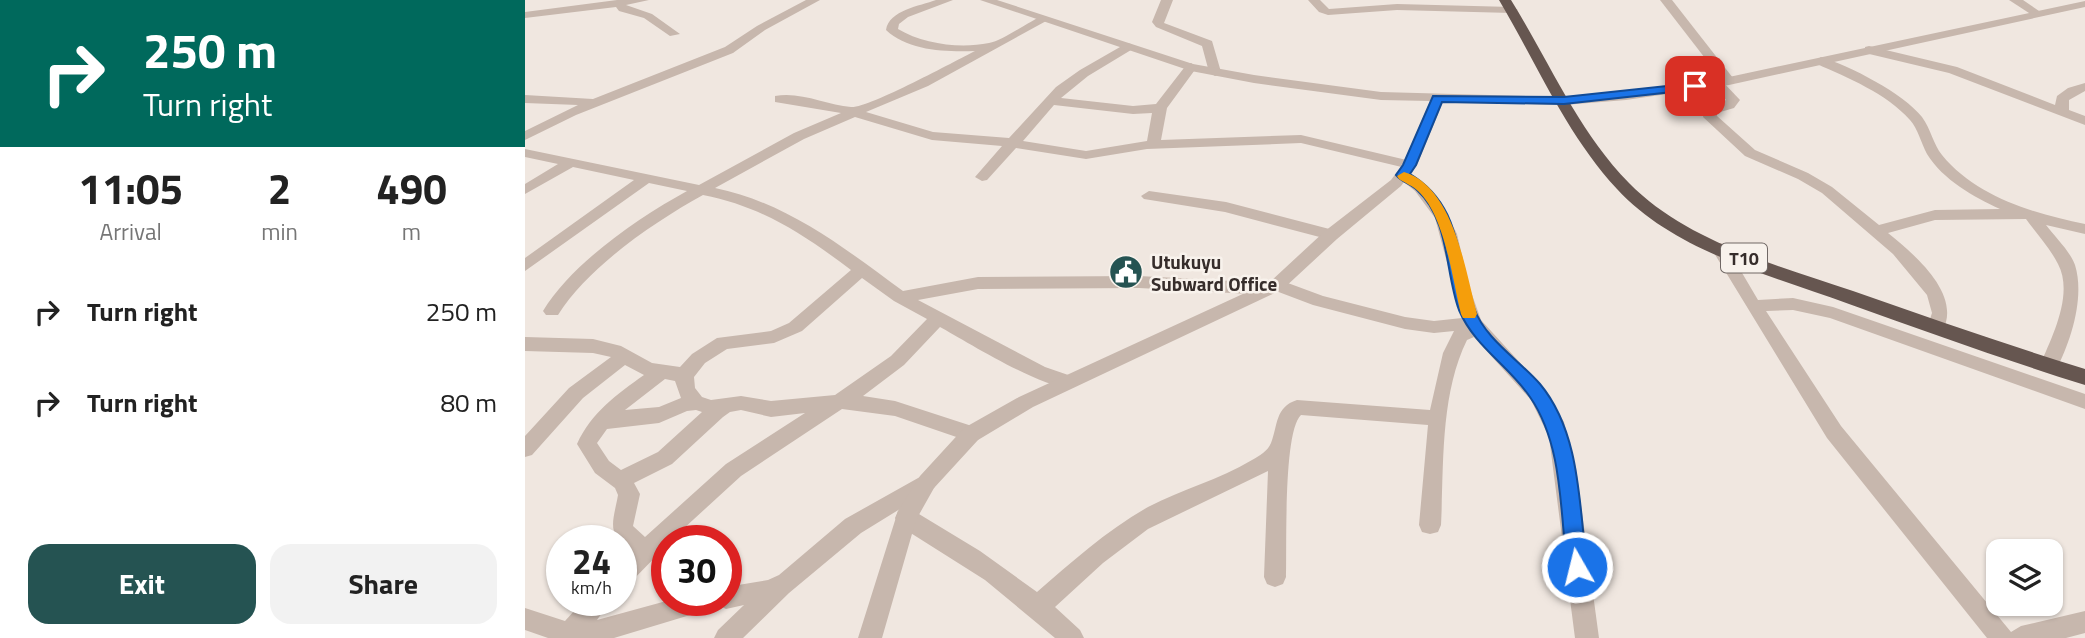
<!DOCTYPE html>
<html lang="en">
<head>
<meta charset="utf-8">
<style>
  :root { --surface:#fff; --page:#f2f2f2; --text:#222; --muted:#767676; --accent:#255352 }
  body { margin:0; font-family:"Titillium Web",sans-serif; background:var(--page); color:var(--text); height:100vh; display:flex; flex-direction:column; font-size:26px; white-space:nowrap }
  * { box-sizing:border-box; margin:0 }
  p { font-size:23px; color:var(--muted) }
  .icon { flex:none; width:38px; height:38px; fill:none; stroke:currentColor; stroke-width:2; stroke-linecap:round; stroke-linejoin:round }
  .map { position:relative; flex:1; overflow:hidden }
  .details { display:flex; flex-direction:column; background:var(--surface); width:525px }
  .details>* { flex:none }
  .guide { background:#00695c; color:#fff; overflow:hidden }
  .buttons { position:absolute; left:1461px; top:539px; display:grid; gap:14px }
  .buttons a { display:grid; place-items:center; width:77px; height:77px; border-radius:14px; background:var(--surface); box-shadow:0 2px 5px #0004; font-size:35px }
  .speed { position:absolute; left:21px; top:525px; display:flex; gap:14px; font-size:35px; font-weight:700; text-align:center }
  .speed>* { display:grid; place-content:center; width:91px; height:91px; border-radius:50%; background:var(--surface); box-shadow:0 2px 5px #0004; line-height:1 }
  .speed small { font-size:18px; font-weight:400 }
  .speed .limit { border:10px solid #d22; background:#fff; color:#111 }
  .pin { position:absolute; display:grid; place-items:center; width:60px; height:60px; color:#fff; margin:-30px; border-radius:14px; box-shadow:0 4px 10px #0006 }
  .me { position:absolute; width:77px; margin:-38px; rotate:352deg; stroke-linejoin:round; filter:drop-shadow(0 0 5px #0008) }
  .turn { display:flex; align-items:center; gap:24px; height:147px; padding:0 28px; font-size:32px }
  .turn .icon { width:91px; height:91px; stroke-width:2.5 }
  .turn b { display:block; font-size:49px; line-height:60px }
  .eta { display:flex; justify-content:space-evenly; align-items:center; height:119px; text-align:center }
  .eta b { font-size:42px; font-weight:700; line-height:49px }
  .primary-button { display:flex; gap:14px; margin-top:auto; padding:14px 28px }
  .primary-button a { flex:1; height:80px; border-radius:21px; background:var(--accent); color:#fff; font-size:28px; font-weight:700; line-height:80px; text-align:center }
  .primary-button a+a { background:var(--page); color:var(--text) }
  ul { padding:0; list-style:none }
  li { display:flex; align-items:center; gap:21px; height:91px; padding:0 28px }
  li div { flex:1 }
  li b { display:block; font-size:26px }
  li em { font-style:normal }
  main { display:flex; flex:1; min-height:0 }
  .map>svg:first-child { display:block }
  .lines { fill:none; stroke-linecap:round; stroke-linejoin:round }
  .minor { fill:#c7b7ad; fill-rule:evenodd }
  .tertiary { fill:#c7b7ad; fill-rule:evenodd }
  .trunk { fill:#665650; fill-rule:evenodd }
  .route { fill:#1a73e8; stroke:#114b97; stroke-width:2 }
  .slow { fill:#f59e0b }
  .labels { text-anchor:middle; dominant-baseline:central; stroke-width:5; stroke-linejoin:round; paint-order:stroke }
  .shield { fill:#f8f2ec; stroke:#706865; stroke-width:2 }
  .shield-label { font-size:18px; font-weight:bold; fill:#362d2b }
  .poi-label { font-size:19px; font-weight:bold; fill:#362d2b; stroke:#f8f2ec; text-anchor:start }
</style>
</head>
<body>
<main>
<section class="details">
<div class="guide">
<div class="turn"><svg class="icon" aria-label="right" viewBox="0 0 24 24"><path d="M7 20v-9h11M14 6l5 5-5 5"/></svg><div><b>250 m</b>Turn right</div></div>
</div>
<div class="eta">
<div><b>11:05</b><p>Arrival</p></div>
<div><b>2</b><p>min</p></div>
<div><b>490</b><p>m</p></div>
</div>
<ul>
<li><svg class="icon" aria-label="right" viewBox="0 0 24 24"><path d="M7 20v-9h11M14 6l5 5-5 5"/></svg><div><b>Turn right</b></div><em>250 m</em></li>
<li><svg class="icon" aria-label="right" viewBox="0 0 24 24"><path d="M7 20v-9h11M14 6l5 5-5 5"/></svg><div><b>Turn right</b></div><em>80 m</em></li>
</ul>
<div class="primary-button"><a>Exit</a><a>Share</a></div>
</section>
<div class="map">
<svg width="1560" height="638" viewBox="0 0 1560 638">
  <rect width="100%" height="100%" fill="#f0e7e0"/>
  <g class="lines">
    <g class="minor">
      <polygon points="92,0 124,0 101,5 127,14 155,34 145,36 119,18 94,11 91,7 0,18 0,12"/>
      <polygon points="281,0 295,0 240,30 208,53 51,115 0,140 0,131 53,105 0,103 0,95 68,99 200,47 232,26"/>
      <path d="M411,0H428L383,17L374,24L373,29C398,44 435,49 464,43C477,41 500,24 513,18L523,20L403,86L341,112L408,132L484,138L531,87L555,70L602,43L606,44V50L563,76L536,98L608,106L631,104L662,64L666,63L672,67L642,108L636,140L776,135L890,162L892,165L885,169L776,143L622,149L561,159L491,148L462,180L457,181L450,177L477,146L407,140L330,117L279,139L190,188C263,203 319,248 378,291L453,277L614,276L725,282L752,279L798,296L880,317L909,321L937,318L910,218L890,191L870,175L872,172H882L901,185L916,202L932,234L945,289L956,320L1020,390L1039,422L1051,468L1074,638H1050L1024,437L1006,400L949,337L942,340C915,395 919,465 916,525L913,532L905,534L897,532L894,525L903,425L776,415C758,432 762,547 761,577L758,584L750,587L742,584L739,577L743,471L623,529L578,563L530,607L555,630L559,638H530L460,580L373,525L370,518L373,511L381,509L389,511L455,551L512,592C547,562 582,530 623,507C657,489 694,480 727,460C734,456 743,451 746,443C753,425 750,407 772,400L905,410L918,353L929,331L909,333L880,329L788,305L751,291L725,294L614,288L453,289L393,300L520,367L549,377L551,382L549,387C525,394 439,340 415,327L379,365L338,396L370,401L453,428L456,434L453,440L446,442L370,416L317,409L216,476L145,541H142V545L104,584L96,587V561L105,552C81,532 88,523 93,495L90,488L70,473L52,444C66,413 92,394 119,375L100,365L58,398L7,455L0,457V436L44,388L86,357L68,353L0,351V337L68,339L96,346L127,363L155,367L167,354L192,338L246,331L264,323L326,270C278,234 238,207 178,195C129,222 63,267 33,315H21L18,311C47,263 113,218 162,191L124,183L0,271V258L109,180L48,167L0,194V184L33,164L0,157V149L174,185L269,133L316,113L250,102V96C275,91 302,105 326,107C342,109 430,61 450,51C421,52 383,51 361,30C364,10 395,6 411,0ZM529,105L608,114L627,113L622,141L561,151L498,141ZM337,278L369,301L402,319L366,356L310,395L246,401L216,396L186,400L177,397L170,388L169,377L180,363L202,349L249,343L277,331ZM140,379L150,381L156,398L134,407L100,410ZM171,410L177,412L133,452L96,470L84,461L72,443L82,429L134,423L162,411ZM216,410L246,417L280,413L201,464L120,537L108,526L115,494L109,483L147,464L198,417L205,412Z"/>
      <polygon points="636,0 648,0 639,23 687,41 696,72 694,75 690,76 684,72 677,46 631,27 627,22"/>
      <polygon points="783,0 795,0 804,9 872,4 987,7 993,10 987,13 872,10 803,15 794,12"/>
      <polygon points="1135,0 1147,0 1208,78 1208,84 1200,84"/>
      <polygon points="1484,0 1498,0 1520,15 1510,17"/>
      <polygon points="1344,46 1432,67 1530,105 1532,96 1543,88 1560,83 1560,91 1544,100 1544,110 1560,116 1560,125 1424,73 1340,53 1340,47"/>
      <path d="M1296,57C1325,66 1378,93 1397,117C1406,129 1408,144 1417,155C1451,197 1510,214 1560,224V234L1521,225C1530,237 1545,251 1550,265C1560,297 1546,341 1531,370H1517L1515,365C1527,337 1549,294 1533,264C1525,248 1511,233 1501,219L1410,220L1363,233C1390,255 1438,295 1417,332H1405L1402,328L1407,313L1402,295L1368,254L1297,193L1273,179L1220,156L1178,117L1180,108L1201,100L1185,83L1186,80H1196L1215,100L1209,108L1192,113V116L1230,150L1283,173L1307,187L1354,225L1410,210L1475,209C1449,197 1418,180 1402,154C1396,143 1393,129 1385,120C1361,93 1323,78 1292,64L1290,61Z"/>
      <polygon points="624,191 701,202 812,231 814,235 806,240 700,212 619,199 616,196"/>
      <polygon points="1194,243 1200,244 1233,300 1268,298 1308,307 1560,394 1560,409 1305,318 1268,310 1241,311 1316,426 1486,632 1496,626 1560,611 1560,633 1541,638 1462,638 1302,438 1186,248"/>
      <polygon points="402,473 409,476 412,482 409,488 336,533 264,593 218,638 189,638 193,630 219,605 201,609 195,606 89,638 23,638 0,630 0,608 40,621 59,600 86,600 72,620 145,600 201,600 201,587 243,580 254,575 320,519"/>
    </g>
    <polygon class="tertiary" points="455,0 472,0 668,64 729,75 856,92 1039,97 1101,92 1204,77 1560,1 1560,7 1204,85 1101,100 1039,105 918,102 892,165 876,186 812,239 758,289 508,407 453,440 409,488 391,520 357,638 333,638 373,511 395,476 439,428 494,397 746,281 800,231 866,180 878,164 905,101 856,100 729,83 666,71"/>
    <path class="trunk" d="M974,0H986C1024,61 1053,131 1104,183C1162,242 1252,265 1328,291C1405,318 1482,345 1560,369V385C1480,360 1402,332 1324,304C1246,275 1150,252 1092,189C1041,134 1012,64 974,0Z"/>
  </g>
  <path class="route" d="M1170,83L1174,84V89L1039,104L917,102L891,165L885,174C937,205 931,258 949,308C960,339 994,360 1015,384C1056,433 1054,507 1062,567L1059,573L1052,576L1045,573L1042,567C1035,511 1038,445 1005,397C984,366 949,346 934,310C920,273 925,220 892,190C886,184 877,182 871,175L878,165L908,96L1039,97Z"/>
  <path class="slow" d="M879,172C929,187 940,270 952,314L950,318H938L936,314C927,278 920,216 893,191C888,186 880,183 874,179L872,176Z"/>
  <defs>
    <g id="civic-disc" transform="scale(1.75)"><circle r="9.5" fill="#255352" stroke="#f8f2ec"/><path d="M-.6-6.5H3V-4.5H.6V-3L4-1V1h2V6H-6V1h2V-1L-.6-3ZM-1.2 2.5V6h2.4V2.5Z" fill="#fff"/></g>
  </defs>
  <g fill-rule="evenodd">
    <use href="#civic-disc" x="601" y="272"/>
  </g>
  <g class="labels">
    <rect class="shield" x="1196" y="243.5" width="46" height="29" rx="5"/>
    <g class="shield-label">
      <text x="1219" y="258">T10</text>
    </g>
    <g class="poi-label">
      <text x="626" y="261">Utukuyu<tspan x="626" dy="22">Subward Office</tspan></text>
    </g>
  </g>
</svg>
<div class="buttons">
<a><svg class="icon" aria-label="layers" viewBox="0 0 24 24"><path d="M12 4l9 5-9 5-9-5zM3 14l9 5 9-5"/></svg></a>
</div>
<div class="speed"><div>24<small>km/h</small></div><div class="limit">30</div></div>
<div class="pin" style="left:1170px;top:86px;background:#d93025"><svg class="icon" aria-label="arrive" viewBox="0 0 24 24"><path d="M6 21V4h12l-3 4 3 4H6"/></svg></div>
<svg class="me" style="left:1052px;top:567px" viewBox="-20 -20 40 40"><circle r="17" fill="#1a73e8" stroke="#fff" stroke-width="3"/><path d="M0-11L8 9 0 5-8 9z" fill="#fff"/></svg>
</div>
</main>
</body>
</html>
